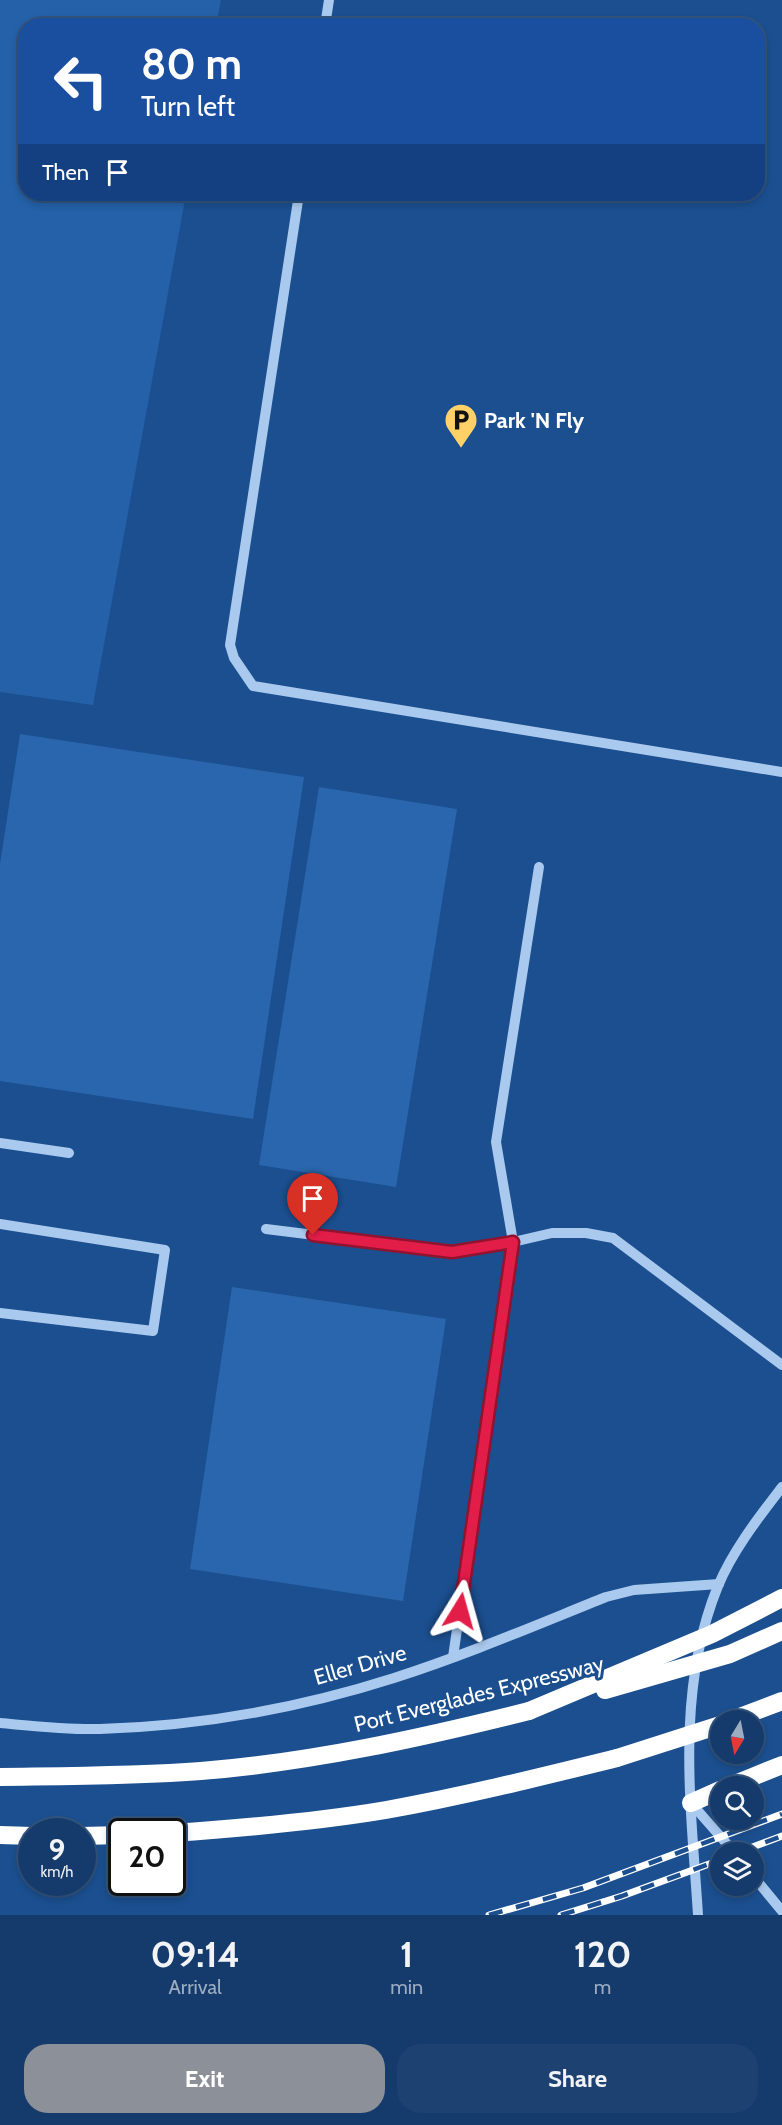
<!DOCTYPE html>
<html lang="en">
<head>
<meta charset="utf-8">
<style>
  :root { --surface:#143b6b; --page:#1d4271; --text:#f1f3f6; --muted:#9dadc1; --line:#33557e; --accent:#8c9099 }
  body { margin:0; font-family:Cabin,sans-serif; background:var(--page); color:var(--text); height:100vh; display:flex; flex-direction:column; font-size:22px; white-space:nowrap }
  * { box-sizing:border-box; margin:0 }
  p { font-size:20px; color:var(--muted) }
  .icon { flex:none; width:33px; height:33px; fill:none; stroke:currentColor; stroke-width:2; stroke-linecap:round; stroke-linejoin:round }
  .map { position:relative; height:1915px; overflow:hidden }
  .drawer { display:flex; flex-direction:column; background:var(--surface); flex:1 }
  .drawer>* { flex:none }
  .hud { position:absolute; left:18px; top:18px; width:747px; height:183px; border-radius:24px; box-shadow:0 3px 9px #0003,0 0 0 2px var(--line); background:#1a4fa0; color:#fff; overflow:hidden }
  .needle { width:39px; rotate:190deg }
  .controls { position:absolute; left:710px; top:1710px; display:grid; gap:12px }
  .controls a { display:grid; place-items:center; width:54px; height:54px; border-radius:50%; background:var(--surface); box-shadow:0 3px 9px #0003,0 0 0 2px var(--line); font-size:30px }
  .speed { position:absolute; left:18px; top:1818px; display:flex; gap:12px; font-size:30px; font-weight:700; text-align:center }
  .speed>* { display:grid; place-content:center; width:78px; height:78px; border-radius:50%; background:var(--surface); box-shadow:0 3px 9px #0003,0 0 0 2px var(--line); line-height:1 }
  .speed small { font-size:15px; font-weight:400 }
  .speed .limit { border:3px solid #111; border-radius:9px; background:#fff; color:#111 }
  .pin { position:absolute; display:grid; place-items:center; width:51px; height:51px; color:#fff; margin:-62px -26px; border-radius:50% 50% 50% 0; rotate:-45deg; box-shadow:0 0 6px #0007 }
  .pin .icon { rotate:45deg }
  .me { position:absolute; width:66px; margin:-33px; rotate:8deg; stroke-linejoin:round; filter:drop-shadow(0 0 4px #0008) }
  .turn { display:flex; align-items:center; gap:21px; height:126px; padding:0 24px; font-size:27px }
  .turn .icon { width:78px; height:78px; stroke-width:2.5 }
  .turn b { display:block; font-size:42px; line-height:51px }
  .then { display:flex; align-items:center; height:57px; padding:0 24px; background:#0003; gap:12px; font-size:22px }
  .eta { display:flex; justify-content:space-evenly; align-items:center; height:102px; text-align:center }
  .eta b { font-size:36px; font-weight:700; line-height:42px }
  .cta { display:flex; gap:12px; margin-top:auto; padding:12px 24px }
  .cta a { flex:1; height:69px; border-radius:24px; background:var(--accent); color:#fff; font-size:24px; font-weight:700; line-height:69px; text-align:center }
  .cta a+a { background:var(--page); color:var(--text) }
  .map>svg:first-child { display:block }
  .green { fill:#2461a8 }
  .building { fill:#2a66ad }
  .lines { fill:none; stroke-linecap:round; stroke-linejoin:round }
  .minor { stroke:#a9c9ee; stroke-width:10 }
  .highway { stroke:#fff; stroke-width:18 }
  .rail-casing { stroke:#fff; stroke-width:7 }
  .rail { stroke:#1b4f8f; stroke-width:4.5; stroke-dasharray:14; stroke-linecap:butt }
  .highway-bridge { stroke:#fff; stroke-width:18 }
  .route-casing { stroke:#92132f; stroke-width:15 }
  .route { stroke:#e11d48; stroke-width:10 }
  .labels { text-anchor:middle; dominant-baseline:central; stroke-width:6; stroke-linejoin:round; paint-order:stroke }
  .poi-label { font-size:22px; font-weight:bold; fill:#fff; stroke:#1b4f8f; text-anchor:start }
  .street-label { font-size:22px; fill:#fff; stroke:#1b4f8f }
</style>
</head>
<body>
<div class="map">
<svg width="782" height="1915" viewBox="0 0 782 1915">
  <rect width="100%" height="100%" fill="#1b4f8f"/>
  <polygon class="green" points="0,0 221,0 216,25 26,26 26,194 186,194 93,705 0,692"/>
  <g class="building">
    <polygon points="20,734 304,777 253,1119 0,1081 0,864"/>
    <polygon points="319,787 457,809 396,1187 259,1165"/>
    <polygon points="232,1287 446,1319 403,1601 190,1569"/>
  </g>
  <g class="lines">
    <g class="minor">
      <polyline points="325,26 329,0"/>
      <polyline points="299,194 230,645 234,658 253,686 782,772"/>
      <polyline points="0,1143 69,1153"/>
      <polyline points="0,1224 165,1250 153,1331 0,1313"/>
      <polyline points="266,1229 452,1252 513,1242 496,1142 539,867"/>
      <polyline points="453,1657 513,1242 552,1233 586,1233 613,1238 782,1365"/>
      <path d="M0,1723C33,1726 67,1730 100,1729C198,1726 300,1708 394,1678C466,1655 536,1625 606,1597L634,1590L719,1584"/>
      <polyline points="691,1803 734,1852"/>
      <polyline points="753,1876 782,1911"/>
      <path d="M698,1915C691,1805 675,1691 718,1586C733,1550 759,1517 782,1487"/>
    </g>
    <g class="highway">
      <polyline points="732,1720 782,1701"/>
      <path d="M0,1777C67,1776 134,1776 201,1771C312,1762 421,1738 529,1711"/>
      <polyline points="730,1786 782,1765"/>
      <polyline points="691,1803 720,1790"/>
      <path d="M172,1833C244,1828 315,1822 386,1810C464,1796 540,1777 617,1758"/>
      <polyline points="0,1835 32,1836"/>
      <polyline points="82,1836 122,1835"/>
    </g>
    <g class="rail-casing">
      <g id="rail">
        <polyline points="739,1852 782,1836"/>
        <polyline points="489,1915 583,1888 782,1814"/>
        <polyline points="561,1915 622,1896 720,1860"/>
      </g>
    </g>
    <use href="#rail" class="rail"/>
    <g class="highway-bridge">
      <polyline points="605,1690 730,1654 782,1631"/>
      <polyline points="529,1711 712,1634 782,1598"/>
      <polyline points="617,1758 720,1725"/>
    </g>
  </g>
  <g class="lines">
    <g class="route-casing">
      <polyline id="route" points="313,1235 452,1252 513,1242 460,1611"/>
    </g>
    <use href="#route" class="route"/>
  </g>
  <defs>
    <g id="parking-pin" transform="scale(1.725)"><path d="M0 17L-7.5 6A9.5 9.5 0 1 1 7.5 6Z" fill="#ffd166" stroke="#1b4f8f"/><path d="M-3.5-5.5H1a3.5 3.5 0 0 1 0 7H-1V5.5H-3.5ZM-1-3.4V-.6H.8a1.4 1.4 0 0 0 0-2.8Z" fill="#111"/></g>
  </defs>
  <g fill-rule="evenodd">
    <use href="#parking-pin" x="461" y="420"/>
  </g>
  <g class="labels">
    <g class="poi-label">
      <text x="484" y="420">Park 'N Fly</text>
    </g>
    <g class="street-label">
      <text transform="translate(360 1665) rotate(-16)">Eller Drive</text>
      <text transform="translate(479 1694) rotate(-14)">Port Everglades Expressway</text>
    </g>
  </g>
</svg>
<div class="controls">
<a><svg class="needle" viewBox="-14 -14 28 28"><path d="M0-13l5 13h-10z" fill="#e53935"/><path d="M0 13l5-13h-10z" fill="#9dadc1"/></svg></a>
<a><svg class="icon" aria-label="search" viewBox="0 0 24 24"><circle cx="10" cy="10" r="6"/><path d="M15 15l6 6"/></svg></a>
<a><svg class="icon" aria-label="layers" viewBox="0 0 24 24"><path d="M12 4l9 5-9 5-9-5zM3 14l9 5 9-5"/></svg></a>
</div>
<div class="speed"><div>9<small>km/h</small></div><div class="limit">20</div></div>
<div class="pin" style="left:313px;top:1235px;background:#d93025"><svg class="icon" aria-label="arrive" viewBox="0 0 24 24"><path d="M6 21V4h12l-3 4 3 4H6"/></svg></div>
<svg class="me" style="left:460px;top:1611px" viewBox="-20 -20 40 40"><path d="M0-17L14 15 0 8-14 15z" fill="#e11d48" stroke="#fff" stroke-width="4"/></svg>
<div class="hud">
<div class="turn"><svg class="icon" aria-label="left" viewBox="0 0 24 24"><path d="M17 20v-9H6M10 6l-5 5 5 5"/></svg><div><b>80 m</b>Turn left</div></div>
<div class="then">Then<svg class="icon" aria-label="arrive" viewBox="0 0 24 24"><path d="M6 21V4h12l-3 4 3 4H6"/></svg></div>
</div>
</div>
<section class="drawer">
<div class="eta">
<div><b>09:14</b><p>Arrival</p></div>
<div><b>1</b><p>min</p></div>
<div><b>120</b><p>m</p></div>
</div>
<div class="cta"><a>Exit</a><a>Share</a></div>
</section>
</body>
</html>
